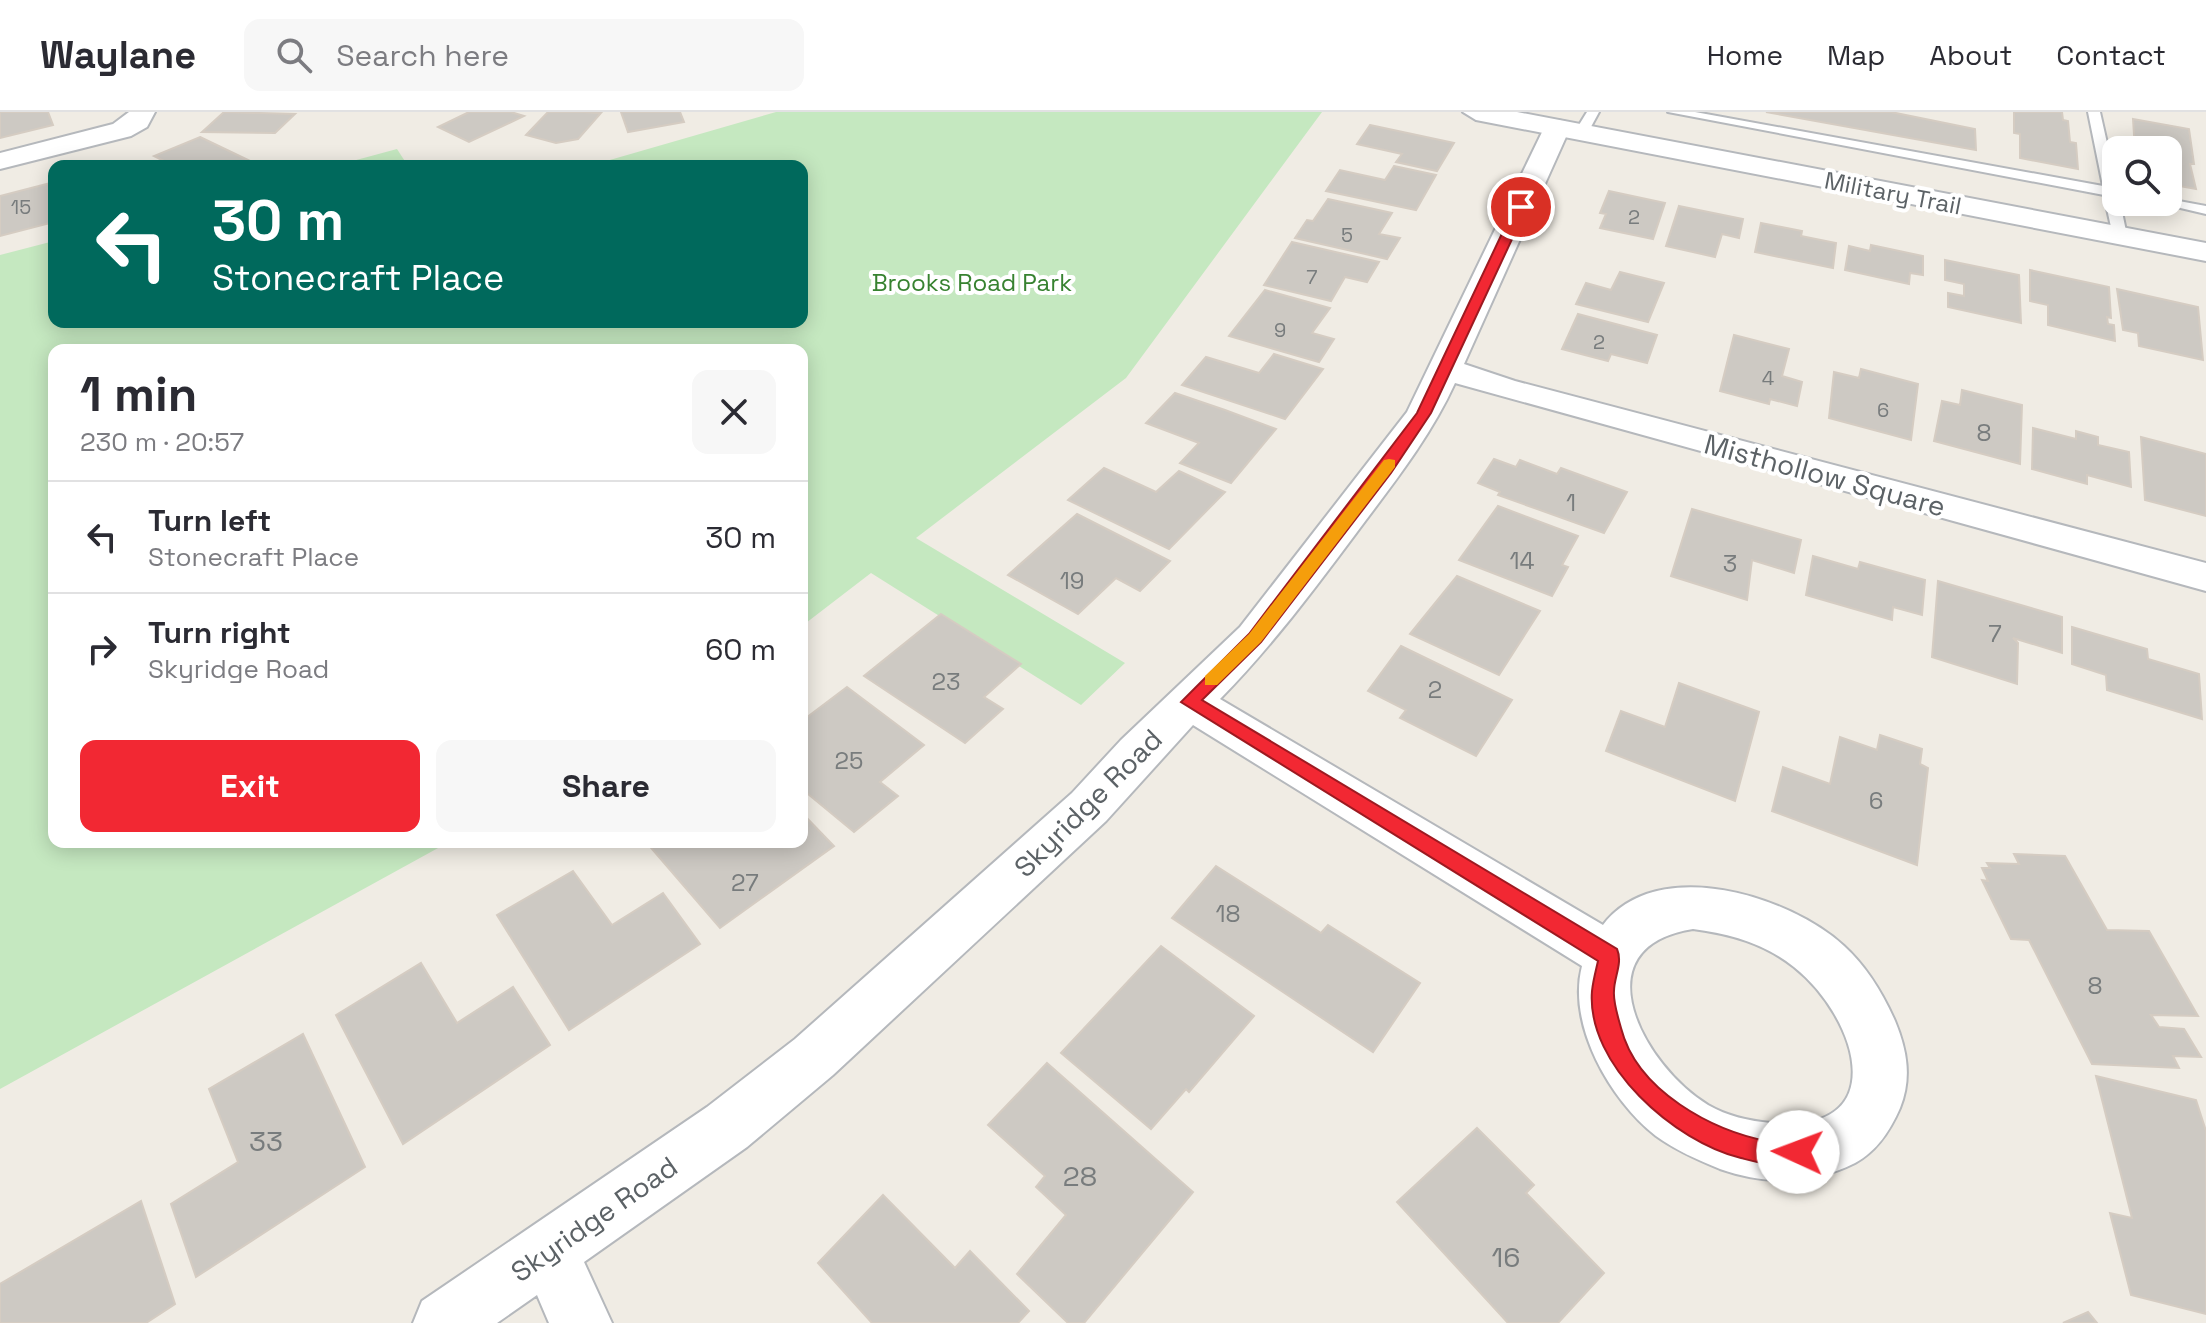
<!DOCTYPE html>
<html lang="en">
<head>
<meta charset="utf-8">
<style>
  :root { --surface:#fff; --page:#f7f7f7; --text:#2b2b33; --muted:#7c7c81; --line:#e1e1e2; --accent:#f22833 }
  body { margin:0; font-family:"Space Grotesk",sans-serif; background:var(--page); color:var(--text); height:100vh; display:flex; flex-direction:column; font-size:30px; white-space:nowrap }
  * { box-sizing:border-box; margin:0 }
  p { font-size:26px; color:var(--muted) }
  .icon { flex:none; width:44px; height:44px; fill:none; stroke:currentColor; stroke-width:2; stroke-linecap:round; stroke-linejoin:round }
  .map { position:relative; flex:1; overflow:hidden }
  .details { position:absolute; left:48px; top:232px; width:760px; height:504px; display:flex; flex-direction:column; background:var(--surface); border-radius:16px; box-shadow:0 4px 20px #0003 }
  .details>* { flex:none }
  .hud { position:absolute; left:48px; top:48px; width:760px; height:168px; border-radius:16px; box-shadow:0 4px 20px #0003; background:#00695c; color:#fff; overflow:hidden }
  .fabs { position:absolute; left:2102px; top:24px; display:grid; gap:16px }
  .fabs a { display:grid; place-items:center; width:80px; height:80px; border-radius:16px; background:var(--surface); box-shadow:0 4px 20px #0003; font-size:40px }
  .pin { position:absolute; display:grid; place-items:center; width:68px; height:68px; color:#fff; margin:-34px; border:4px solid #fff; border-radius:50%; box-shadow:0 2px 8px #0007 }
  .me { position:absolute; width:88px; margin:-44px; rotate:272deg; stroke-linejoin:round; filter:drop-shadow(0 0 6px #0008) }
  .turn { display:flex; align-items:center; gap:28px; height:168px; padding:0 32px; font-size:36px }
  .turn .icon { width:104px; height:104px; stroke-width:2.5 }
  .turn b { display:block; font-size:56px; line-height:68px }
  .round { display:grid; place-items:center; flex:none; width:84px; height:84px; border-radius:16px; background:var(--page) }
  .summary { display:flex; align-items:center; justify-content:space-between; height:136px; padding:0 32px }
  h1 { font-size:48px; font-weight:600; line-height:60px }
  .primary-button { display:flex; gap:16px; margin-top:auto; padding:16px 32px }
  .primary-button a { flex:1; height:92px; border-radius:16px; background:var(--accent); color:#fff; font-size:32px; font-weight:600; line-height:92px; text-align:center }
  .primary-button a+a { background:var(--page); color:var(--text) }
  ul { padding:0; list-style:none }
  li { display:flex; align-items:center; gap:24px; height:112px; padding:0 32px; border-top:2px solid var(--line) }
  li div { flex:1 }
  li b { display:block; font-size:30px }
  li em { font-style:normal }
  header { display:flex; align-items:center; gap:48px; box-sizing:border-box; height:112px; padding:0 40px; background:var(--surface); border-bottom:2px solid var(--line) }
  header strong { font-size:38px }
  nav { display:flex; gap:44px; margin-inline-start:auto; font-size:28px }
  .search { width:560px; height:72px; background:var(--page); display:flex; align-items:center; gap:20px; box-sizing:border-box; padding:0 28px; border-radius:16px; color:var(--muted); font-size:30px }
  .map>svg:first-child { display:block }
  .green { fill:#c5e8c0 }
  .building { fill:#cdc9c3; stroke:#d5ccc2; stroke-width:2 }
  .lines { fill:none; stroke-linecap:round; stroke-linejoin:round }
  .service-casing { stroke:#b5b8bc; stroke-width:4 }
  .minor-casing { stroke:#b5b8bc; stroke-width:4 }
  .tertiary-casing { stroke:#b5b8bc; stroke-width:4 }
  .service { fill:#fff; fill-rule:evenodd }
  .minor { fill:#fff; fill-rule:evenodd }
  .tertiary { fill:#fff; fill-rule:evenodd }
  .route { fill:#f22833; stroke:#9d1a21; stroke-width:2 }
  .slow { fill:#f59e0b }
  .labels { text-anchor:middle; dominant-baseline:central; stroke-width:8; stroke-linejoin:round; paint-order:stroke }
  .far-number-label { font-size:20px; fill:#787c7d }
  .far-street-label { font-size:24px; fill:#5c6266; stroke:#fff }
  .far-park-label { font-size:24px; fill:#378230; stroke:#fff }
  .number-label { font-size:24px; fill:#787c7d }
  .street-label { font-size:28px; fill:#5c6266; stroke:#fff }
  .near-number-label { font-size:28px; fill:#787c7d }
</style>
</head>
<body>
<header>
<strong>Waylane</strong>
<div class="search"><svg class="icon" aria-label="search" viewBox="0 0 24 24"><circle cx="10" cy="10" r="6"/><path d="M15 15l6 6"/></svg>Search here</div>
<nav><a>Home</a><a>Map</a><a>About</a><a>Contact</a></nav>
</header>
<div class="map">
<svg width="2206" height="1211" viewBox="0 0 2206 1211">
  <rect width="100%" height="100%" fill="#f0ece4"/>
  <g class="green">
    <polygon points="776,0 1322,0 1126,266 916,426 1125,551 1081,593 871,461 802,514 802,238 54,238 54,730 449,730 0,977 0,143 54,129 54,210 802,210 802,54 589,54"/>
    <polygon points="397,37 408,54 334,54"/>
  </g>
  <g class="building">
    <polygon points="0,0 48,0 53,13 0,26"/>
    <polygon points="224,0 295,2 275,21 202,20"/>
    <polygon points="469,0 511,0 524,4 469,30 438,15"/>
    <polygon points="548,0 583,0 601,1 578,27 556,31 526,23"/>
    <polygon points="621,0 680,0 684,10 628,20"/>
    <polygon points="1766,0 1891,0 1975,17 1976,38"/>
    <polygon points="2014,0 2062,0 2063,8 2068,9 2070,30 2076,31 2078,57 2020,46 2020,22 2014,21"/>
    <polygon points="2133,7 2189,17 2194,52 2190,52 2196,77 2168,72 2168,38 2135,38"/>
    <polygon points="1370,13 1454,31 1437,59 1396,50 1402,42 1357,32"/>
    <polygon points="200,25 248,48 233,54 174,54 154,44"/>
    <polygon points="1394,54 1436,63 1416,98 1326,79 1340,58 1385,68"/>
    <polygon points="54,70 54,110 0,124 0,84"/>
    <polygon points="1609,79 1665,91 1653,127 1600,116 1606,102 1600,101"/>
    <polygon points="1328,87 1392,101 1379,122 1400,126 1387,147 1295,126 1307,108 1313,109"/>
    <polygon points="1679,94 1743,107 1739,126 1722,122 1715,145 1666,134"/>
    <polygon points="1761,111 1802,119 1801,124 1836,131 1833,156 1755,140"/>
    <polygon points="1292,130 1379,150 1367,170 1345,165 1331,189 1264,173"/>
    <polygon points="1871,133 1923,144 1923,163 1910,161 1909,172 1845,158 1849,134 1870,139"/>
    <polygon points="1945,148 2019,163 2021,211 1948,195 1948,181 1964,184 1964,172 1945,168"/>
    <polygon points="2030,158 2109,175 2111,206 2107,205 2108,212 2114,213 2115,229 2048,213 2048,193 2030,189"/>
    <polygon points="1620,160 1664,171 1648,210 1576,192 1586,171 1611,178"/>
    <polygon points="2117,177 2198,195 2203,248 2139,234 2138,221 2123,218"/>
    <polygon points="1265,178 1330,196 1312,221 1334,227 1319,250 1229,224"/>
    <polygon points="1578,202 1657,223 1647,251 1611,242 1608,249 1562,237"/>
    <polygon points="1734,223 1789,237 1782,264 1802,270 1797,294 1770,287 1769,292 1720,279"/>
    <polygon points="1274,242 1323,257 1285,307 1182,273 1206,245 1259,261"/>
    <polygon points="1861,257 1918,272 1911,328 1829,306 1834,260 1859,266"/>
    <polygon points="1962,278 2022,293 2020,352 1934,329 1942,289 1960,293"/>
    <polygon points="1175,281 1225,298 1276,317 1231,371 1180,351 1199,331 1146,311"/>
    <polygon points="2033,316 2076,327 2076,319 2098,325 2098,333 2129,340 2131,375 2087,363 2087,372 2032,357"/>
    <polygon points="2141,325 2206,342 2206,404 2145,388"/>
    <polygon points="1494,347 1516,355 1520,348 1557,362 1561,356 1627,380 1604,421 1498,383 1500,380 1478,371"/>
    <polygon points="1104,356 1156,380 1179,359 1225,380 1169,437 1068,388"/>
    <polygon points="1498,394 1578,424 1562,453 1568,455 1552,484 1459,448"/>
    <polygon points="1692,397 1801,428 1794,461 1752,448 1747,488 1671,464"/>
    <polygon points="1077,402 1170,449 1140,479 1116,466 1078,502 1008,463"/>
    <polygon points="1813,444 1858,457 1860,450 1925,468 1922,503 1893,495 1892,508 1806,483"/>
    <polygon points="1457,464 1540,499 1499,563 1410,522"/>
    <polygon points="1938,469 2062,505 2062,541 2013,526 2018,531 2017,572 1932,545"/>
    <polygon points="941,502 1021,552 984,585 1003,597 965,631 864,564"/>
    <polygon points="2072,515 2147,537 2148,547 2199,562 2202,607 2107,578 2106,563 2072,552"/>
    <polygon points="1401,534 1512,588 1476,644 1400,606 1406,598 1368,579"/>
    <polygon points="1679,571 1759,600 1735,689 1606,639 1621,599 1665,615"/>
    <polygon points="847,575 924,633 880,670 898,684 854,720 802,677 802,609"/>
    <polygon points="1880,623 1922,637 1920,652 1928,656 1917,753 1772,699 1783,655 1830,672 1840,625 1877,638"/>
    <polygon points="802,701 834,734 720,816 646,730 802,730"/>
    <polygon points="2014,742 2065,744 2107,818 2149,819 2198,904 2151,903 2159,915 2184,917 2201,945 2173,944 2179,956 2092,952 2029,828 2011,827 1982,768 1988,769 1982,756 1990,756 1987,751 2019,752"/>
    <polygon points="1216,754 1321,821 1328,813 1420,871 1373,940 1172,806"/>
    <polygon points="573,759 612,813 663,781 700,832 569,918 497,803"/>
    <polygon points="1161,834 1254,904 1189,980 1186,977 1151,1017 1061,941"/>
    <polygon points="421,851 457,911 513,875 550,933 403,1032 336,903"/>
    <polygon points="303,922 365,1055 196,1165 171,1092 238,1050 209,977"/>
    <polygon points="1047,951 1193,1080 1084,1211 1068,1211 1017,1162 1066,1103 1036,1075 1045,1064 988,1013"/>
    <polygon points="2096,964 2196,988 2206,1019 2206,1202 2131,1183 2110,1101 2132,1106"/>
    <polygon points="1477,1016 1534,1073 1526,1081 1604,1161 1558,1211 1508,1211 1397,1090"/>
    <polygon points="883,1083 955,1156 970,1139 1029,1199 1018,1211 872,1211 818,1151"/>
    <polygon points="141,1089 175,1192 146,1211 0,1211 0,1172"/>
    <polygon points="2088,1200 2097,1211 2063,1211"/>
  </g>
  <g class="lines">
    <g class="service-casing">
      <g id="service">
        <polygon points="1587,0 1599,0 1586,24 1576,24 1574,21"/>
        <polygon points="1668,0 1695,0 2103,74 2088,0 2100,0 2116,71 2116,90 2120,90 2127,124 2120,128 2113,124 2104,83"/>
        <polygon points="2168,87 2206,94 2206,102 2155,90 2168,90"/>
      </g>
    </g>
    <g class="minor-casing">
      <g id="minor">
        <polygon points="129,0 155,0 147,15 131,24 0,57 0,41 113,12"/>
        <path d="M1557,8L1566,10L1570,16L1464,252L1515,269L2206,451V479L1455,271C1430,326 1392,373 1357,420C1313,479 1271,535 1220,587L1603,813C1657,742 1790,784 1844,834C1867,855 1882,880 1895,909C1907,938 1912,966 1900,996C1890,1019 1877,1039 1855,1051C1811,1073 1766,1073 1720,1057C1698,1048 1675,1038 1656,1024C1610,988 1567,913 1582,854L1193,613L1106,709L833,963L747,1035L584,1150L612,1211H549L537,1183L497,1211H413L422,1189L707,995L795,927L1072,681L1121,628L1240,515L1407,300L1544,16L1548,10ZM1693,817C1730,822 1764,831 1794,855C1858,906 1894,1023 1771,1011C1749,1009 1727,1004 1708,993C1644,954 1578,835 1693,817Z"/>
      </g>
    </g>
    <g class="tertiary-casing">
      <polygon id="tertiary" points="1463,0 1517,0 2206,131 2206,149 1476,8"/>
    </g>
    <use href="#service" class="service"/>
    <use href="#minor" class="minor"/>
    <use href="#tertiary" class="tertiary"/>
  </g>
  <path class="route" d="M1516,92L1527,95L1431,301L1391,361L1261,530L1202,588L1617,837C1623,851 1614,865 1614,879C1613,890 1618,905 1621,916C1637,979 1712,1019 1771,1030C1783,1032 1794,1027 1807,1032L1810,1040L1807,1049C1784,1058 1764,1052 1741,1046C1675,1030 1586,953 1592,879C1593,869 1596,858 1598,849L1181,590L1249,522L1417,301Z"/>
  <polygon class="slow" points="1389,347 1395,348 1395,355 1261,530 1217,573 1205,573 1205,564 1249,522 1384,348"/>
  <g class="labels">
    <g class="far-number-label">
      <text x="21" y="95">15</text>
      <text x="1634" y="105">2</text>
      <text x="1347" y="123">5</text>
      <text x="1312" y="165">7</text>
      <text x="1280" y="218">9</text>
      <text x="1599" y="230">2</text>
      <text x="1768" y="266">4</text>
      <text x="1883" y="298">6</text>
    </g>
    <g class="far-street-label">
      <text transform="translate(1893 81) rotate(11)">Military Trail</text>
    </g>
    <g class="far-park-label">
      <text x="972" y="170">Brooks Road Park</text>
    </g>
    <g class="number-label">
      <text x="1984" y="320">8</text>
      <text x="1571" y="390">1</text>
      <text x="1522" y="448">14</text>
      <text x="1730" y="451">3</text>
      <text x="1072" y="468">19</text>
      <text x="1995" y="521">7</text>
      <text x="946" y="569">23</text>
      <text x="1435" y="577">2</text>
      <text x="849" y="648">25</text>
      <text x="1876" y="688">6</text>
      <text x="745" y="770">27</text>
      <text x="1228" y="801">18</text>
      <text x="2095" y="873">8</text>
    </g>
    <g class="street-label">
      <text transform="translate(1825 363) rotate(15)">Misthollow Square</text>
      <text transform="translate(1088 691) rotate(-45)">Skyridge Road</text>
      <text transform="translate(594 1107) rotate(-35)">Skyridge Road</text>
    </g>
    <g class="near-number-label">
      <text x="266" y="1029">33</text>
      <text x="1080" y="1064">28</text>
      <text x="1506" y="1145">16</text>
    </g>
  </g>
</svg>
<div class="fabs">
<a><svg class="icon" aria-label="search" viewBox="0 0 24 24"><circle cx="10" cy="10" r="6"/><path d="M15 15l6 6"/></svg></a>
</div>
<div class="pin" style="left:1521px;top:95px;background:#d93025"><svg class="icon" aria-label="arrive" viewBox="0 0 24 24"><path d="M6 21V4h12l-3 4 3 4H6"/></svg></div>
<svg class="me" style="left:1798px;top:1040px" viewBox="-20 -20 40 40"><circle r="19" fill="#fff"/><path d="M0-13L10 11 0 6-10 11z" fill="#f22833"/></svg>
<div class="hud">
<div class="turn"><svg class="icon" aria-label="left" viewBox="0 0 24 24"><path d="M17 20v-9H6M10 6l-5 5 5 5"/></svg><div><b>30 m</b>Stonecraft Place</div></div>
</div>
<section class="details">
<div class="summary"><div><h1>1 min</h1><p>230 m · 20:57</p></div><a class="round"><svg class="icon" aria-label="close" viewBox="0 0 24 24"><path d="M6 6l12 12M18 6L6 18"/></svg></a></div>
<ul>
<li><svg class="icon" aria-label="left" viewBox="0 0 24 24"><path d="M17 20v-9H6M10 6l-5 5 5 5"/></svg><div><b>Turn left</b><p>Stonecraft Place</p></div><em>30 m</em></li>
<li><svg class="icon" aria-label="right" viewBox="0 0 24 24"><path d="M7 20v-9h11M14 6l5 5-5 5"/></svg><div><b>Turn right</b><p>Skyridge Road</p></div><em>60 m</em></li>
</ul>
<div class="primary-button"><a>Exit</a><a>Share</a></div>
</section>
</div>
</body>
</html>
